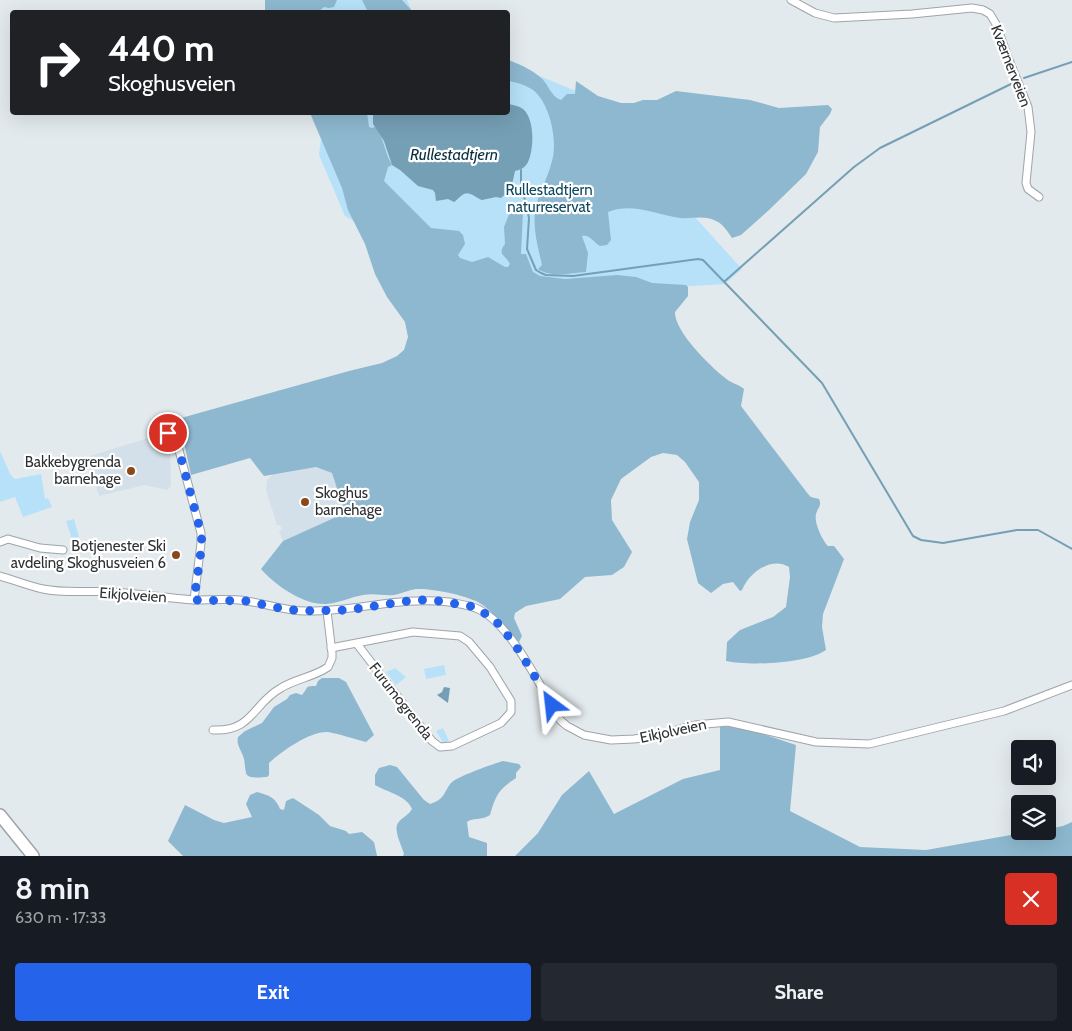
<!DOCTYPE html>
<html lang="en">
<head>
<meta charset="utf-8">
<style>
  :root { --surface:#171b24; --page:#242831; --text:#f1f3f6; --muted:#9ea1a6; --accent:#2563eb }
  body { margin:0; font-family:Cabin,sans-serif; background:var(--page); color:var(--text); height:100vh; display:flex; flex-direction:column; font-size:19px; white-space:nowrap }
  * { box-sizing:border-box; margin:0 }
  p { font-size:16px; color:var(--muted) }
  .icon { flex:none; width:28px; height:28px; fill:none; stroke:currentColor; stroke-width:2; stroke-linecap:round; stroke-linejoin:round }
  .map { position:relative; height:856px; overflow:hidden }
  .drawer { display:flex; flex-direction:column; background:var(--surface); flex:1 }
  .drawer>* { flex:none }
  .banner { position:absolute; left:10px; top:10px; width:500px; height:105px; border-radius:5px; box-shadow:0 5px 20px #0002; background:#202124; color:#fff; overflow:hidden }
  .buttons { position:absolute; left:1011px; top:740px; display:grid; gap:10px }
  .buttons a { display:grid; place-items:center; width:45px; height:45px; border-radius:5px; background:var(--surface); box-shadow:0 5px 20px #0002; font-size:25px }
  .pin { position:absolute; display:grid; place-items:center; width:42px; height:42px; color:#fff; margin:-21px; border:2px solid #fff; border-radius:50%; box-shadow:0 1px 5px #0007 }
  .me { position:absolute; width:55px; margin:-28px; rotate:330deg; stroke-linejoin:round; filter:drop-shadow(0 0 4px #0008) }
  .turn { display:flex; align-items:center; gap:18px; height:105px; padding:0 15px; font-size:22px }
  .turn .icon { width:65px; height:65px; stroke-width:2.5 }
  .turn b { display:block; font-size:35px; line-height:42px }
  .round { display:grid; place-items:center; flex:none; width:52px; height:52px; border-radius:5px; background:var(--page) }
  .headline { display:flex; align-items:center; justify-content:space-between; height:85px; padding:0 15px }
  h1 { font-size:30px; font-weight:700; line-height:38px }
  .action { display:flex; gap:10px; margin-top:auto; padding:10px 15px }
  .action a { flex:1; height:58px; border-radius:5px; background:var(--accent); color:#fff; font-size:20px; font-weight:700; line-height:58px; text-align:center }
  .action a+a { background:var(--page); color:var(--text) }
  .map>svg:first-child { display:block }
  .built { fill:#d3e0e9 }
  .green { fill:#b6e1f9 }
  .forest { fill:#8db8cf }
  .water { fill:#759fb5 }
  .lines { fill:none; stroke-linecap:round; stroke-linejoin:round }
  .stream { stroke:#759fb5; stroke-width:2 }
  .street-casing { stroke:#9ea4a8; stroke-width:9 }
  .primary-casing { stroke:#9ea4a8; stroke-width:14 }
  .street { stroke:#fff; stroke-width:7 }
  .primary { stroke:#fff; stroke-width:11 }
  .route { stroke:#2563eb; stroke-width:9; stroke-dasharray:0 16.2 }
  .poi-dot { fill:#8b4818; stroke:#fff; stroke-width:2 }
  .labels { text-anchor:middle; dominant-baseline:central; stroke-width:4.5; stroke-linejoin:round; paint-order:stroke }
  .street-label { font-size:15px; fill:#2e3133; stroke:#fff }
  .park-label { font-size:15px; fill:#0f4860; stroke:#fff }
  .poi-label { font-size:15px; fill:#2e3133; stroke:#fff; text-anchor:end }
  .water-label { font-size:16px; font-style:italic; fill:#093041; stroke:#fff }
</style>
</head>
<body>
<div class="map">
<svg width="1072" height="856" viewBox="0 0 1072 856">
  <rect width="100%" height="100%" fill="#e3eaee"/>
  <g class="built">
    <polygon points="148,438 159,443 170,445 171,486 167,490 145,485 99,496 87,457"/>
    <polygon points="316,467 332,473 345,513 283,541 279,531 282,529 280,525 277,525 266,490 267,480 273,474"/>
  </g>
  <g class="green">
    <polygon points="295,0 407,0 412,12 295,12"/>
    <polygon points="508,63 583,94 742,269 725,284 485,298 345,216 319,155 324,115 322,113 508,112"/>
    <polygon points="0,451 10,474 15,479 41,474 45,499 48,498 52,507 23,517 15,497 0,502"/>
    <polygon points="74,519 79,537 72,539 66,521"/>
    <polygon points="444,665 446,675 426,679 424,669"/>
    <polygon points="395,668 406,677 396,685 386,672"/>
    <polygon points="443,728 449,741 444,744 436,731"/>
  </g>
  <g class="forest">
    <polygon points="265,0 337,0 334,7 329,8 324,7 318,12 265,12"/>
    <polygon points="362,0 402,0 413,12 368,12"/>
    <path d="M508,60C519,64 531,69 540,77C549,84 550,96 561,100L567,94H575L576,81L598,96L621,103H634L643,100H657L676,91L750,100L779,108L828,105L832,109L830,114L820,127L818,152L806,174L769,210L741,235L732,238C728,232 723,224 716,221C705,215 693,219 681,218C656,215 633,202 608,212L611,240L607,245L600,246C594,243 590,234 582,236L588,253L586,272C572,273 551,278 538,269L542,265C538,248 533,230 535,212C537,195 548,178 552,161C558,141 550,103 533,90C526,85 516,82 508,81Z"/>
    <path d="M310,113H367L369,127L372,128L375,127C385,138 384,153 392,165L388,167L384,181L431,228L459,231L463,235L465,244L458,255L460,258L472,262L488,257L505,267H508L510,264C505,254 497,255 505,244L504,227L510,212L520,209L523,212L521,254H526L533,272L540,276L565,279L617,275L636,277L652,283L686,285L688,287V296L675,312C674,331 710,366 724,377C730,383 738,384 744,389L741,406L744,410L808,494L811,497L819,499C822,506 818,507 816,514C814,523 821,536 826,544L828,546H834L844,559L823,614L822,627L826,650C806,664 749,666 726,661L727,642L740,630L773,617L786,607L790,577L789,567C771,556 749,573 742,590L740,591L733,582L723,584L711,593L698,583L687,539L690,522L699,500V482L685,462L677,455L663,453L651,457L621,479L611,500L612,520L632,552L624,567L612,575L585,577L560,599L526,606L515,613L514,618L522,636L519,642C504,631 496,612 478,602C464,595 432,588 416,589C408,590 401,594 394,595C383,596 374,593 363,595C351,597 339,603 326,604C303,605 275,585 261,569L283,541L345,513L332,473L316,467L264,476L250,458L191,475L183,438L174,420L349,371L382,363L397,356L404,350L408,337L405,322L387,297L375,274L365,244L348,210L342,188Z"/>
    <path d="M322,678H339L346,682L374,735L366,742C354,739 340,734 328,732C310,731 282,751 269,763V775L267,777C262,777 251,779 247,775C245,772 245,763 244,759C242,751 236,745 238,737L245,731L262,723L274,707L287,699L290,695L296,693L302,695C309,687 304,686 316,686L318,681Z"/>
    <polygon points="720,726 748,729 796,745 790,811 860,847 926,850 1034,831 1048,831 1048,829 1063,826 1072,822 1072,856 515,856 538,833 562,795 589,771 614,814 683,779 720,770"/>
    <path d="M503,761L519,764L521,767L516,773V778C498,790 496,795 490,815C481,821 473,817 467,822L469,837L487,843V856H403L404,854C402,846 393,830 398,823C402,817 407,817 412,809C407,796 387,792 375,785V775L379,768L390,765L397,767L424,800L430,804C446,799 443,792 452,782C459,776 493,764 503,761Z"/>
    <path d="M257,792C269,795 276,798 280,809L284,810L286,801L293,798L319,815L330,826L346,831L349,834L362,832L374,842L377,856H183L168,841L185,805L214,820L224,823L252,817L246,804L250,795Z"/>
  </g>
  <g class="water">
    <path d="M508,104C513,105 519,106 523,109C535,119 534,149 528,162C525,168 520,170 515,171L511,189L501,198L496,197L482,200C474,197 468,189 461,196C458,198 456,201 454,202L448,199L436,201L435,193L433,190L418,186L400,170L392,165L384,141L373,124V113L508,112Z"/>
    <polygon points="444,687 450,688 448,703 437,695 442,692"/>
  </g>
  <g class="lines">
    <g class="stream">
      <polyline points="1024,78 1072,62"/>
      <polyline points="521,170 521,183 526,188 524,196 529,218 527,249 536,270 541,273 546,275 573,276 698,259 703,260 822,383 910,531 913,536 921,540 943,543 1017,530 1038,530 1072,549"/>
      <polyline points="725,281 854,167 880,148 1013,83"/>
    </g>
    <g class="street-casing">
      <g id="street">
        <polyline points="791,0 815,13 834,18 912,14 972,8 983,10 990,14 996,24 1009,60 1028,107 1031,132 1026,183 1028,189 1039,197"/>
        <polyline points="156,433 168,433 176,439 201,533 201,543 194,600"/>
        <polyline points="0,542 8,539 40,548 63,550"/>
        <path d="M0,576C14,580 29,586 43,589C67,594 91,590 115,592C141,594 168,598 194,600C209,600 224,599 239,600C262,602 283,611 306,611C354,612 400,596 449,602C459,604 469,605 478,609C512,625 541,688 560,720L567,726L584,735L611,740L634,739L654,736L695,725L728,722L816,742L869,744L1004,711L1072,685"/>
        <polyline points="331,648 413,632 460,636 469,642 490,667 511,701 511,712 501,723 452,746 440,747 432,741 357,644"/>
        <path d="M213,730C253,732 253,703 281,688C295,679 314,677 328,667L332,658V653L327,611"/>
      </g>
    </g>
    <g class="primary-casing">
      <polyline id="primary" points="0,815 33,856"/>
    </g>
    <use href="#street" class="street"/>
    <use href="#primary" class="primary"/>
  </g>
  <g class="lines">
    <polyline class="route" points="168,433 176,439 201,533 202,544 194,600 246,601 284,609 304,611 348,610 415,600 432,600 470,606 479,609 500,625 520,652 552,705"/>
  </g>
  <g class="poi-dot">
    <circle cx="131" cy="471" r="5"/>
    <circle cx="305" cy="502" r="5"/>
    <circle cx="176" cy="555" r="5"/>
  </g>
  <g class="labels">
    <g class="street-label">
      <text transform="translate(1011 66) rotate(69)">Kværnerveien</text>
      <text transform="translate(133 595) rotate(4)">Eikjolveien</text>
      <text transform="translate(401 701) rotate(52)">Furumogrenda</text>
      <text transform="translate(673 731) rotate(-12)">Eikjolveien</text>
    </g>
    <g class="park-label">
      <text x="549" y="190">Rullestadtjern<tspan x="549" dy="17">naturreservat</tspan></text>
    </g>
    <g class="poi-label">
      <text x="121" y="462">Bakkebygrenda<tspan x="121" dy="17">barnehage</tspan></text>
      <text x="315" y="493" text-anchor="start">Skoghus<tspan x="315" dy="17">barnehage</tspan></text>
      <text x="166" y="546">Botjenester Ski<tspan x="166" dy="17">avdeling Skoghusveien 6</tspan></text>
    </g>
    <g class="water-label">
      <text x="454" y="154">Rullestadtjern</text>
    </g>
  </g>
</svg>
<div class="buttons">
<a><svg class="icon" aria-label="sound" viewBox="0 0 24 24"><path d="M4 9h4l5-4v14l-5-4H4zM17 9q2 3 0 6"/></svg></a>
<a><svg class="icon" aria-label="layers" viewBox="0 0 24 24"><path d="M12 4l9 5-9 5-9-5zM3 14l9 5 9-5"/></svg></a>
</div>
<div class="pin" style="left:168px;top:433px;background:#d93025"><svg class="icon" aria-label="arrive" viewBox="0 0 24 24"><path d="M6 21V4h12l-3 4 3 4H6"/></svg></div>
<svg class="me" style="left:552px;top:705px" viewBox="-20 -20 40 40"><path d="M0-17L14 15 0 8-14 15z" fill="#2563eb" stroke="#fff" stroke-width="4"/></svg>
<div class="banner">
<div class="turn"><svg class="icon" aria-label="right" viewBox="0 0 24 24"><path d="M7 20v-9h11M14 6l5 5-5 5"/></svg><div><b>440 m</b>Skoghusveien</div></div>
</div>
</div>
<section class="drawer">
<div class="headline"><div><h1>8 min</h1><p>630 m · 17:33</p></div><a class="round" style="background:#d93025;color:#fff"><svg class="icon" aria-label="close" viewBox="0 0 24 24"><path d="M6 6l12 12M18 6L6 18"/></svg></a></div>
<div class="action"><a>Exit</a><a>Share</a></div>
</section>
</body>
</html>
